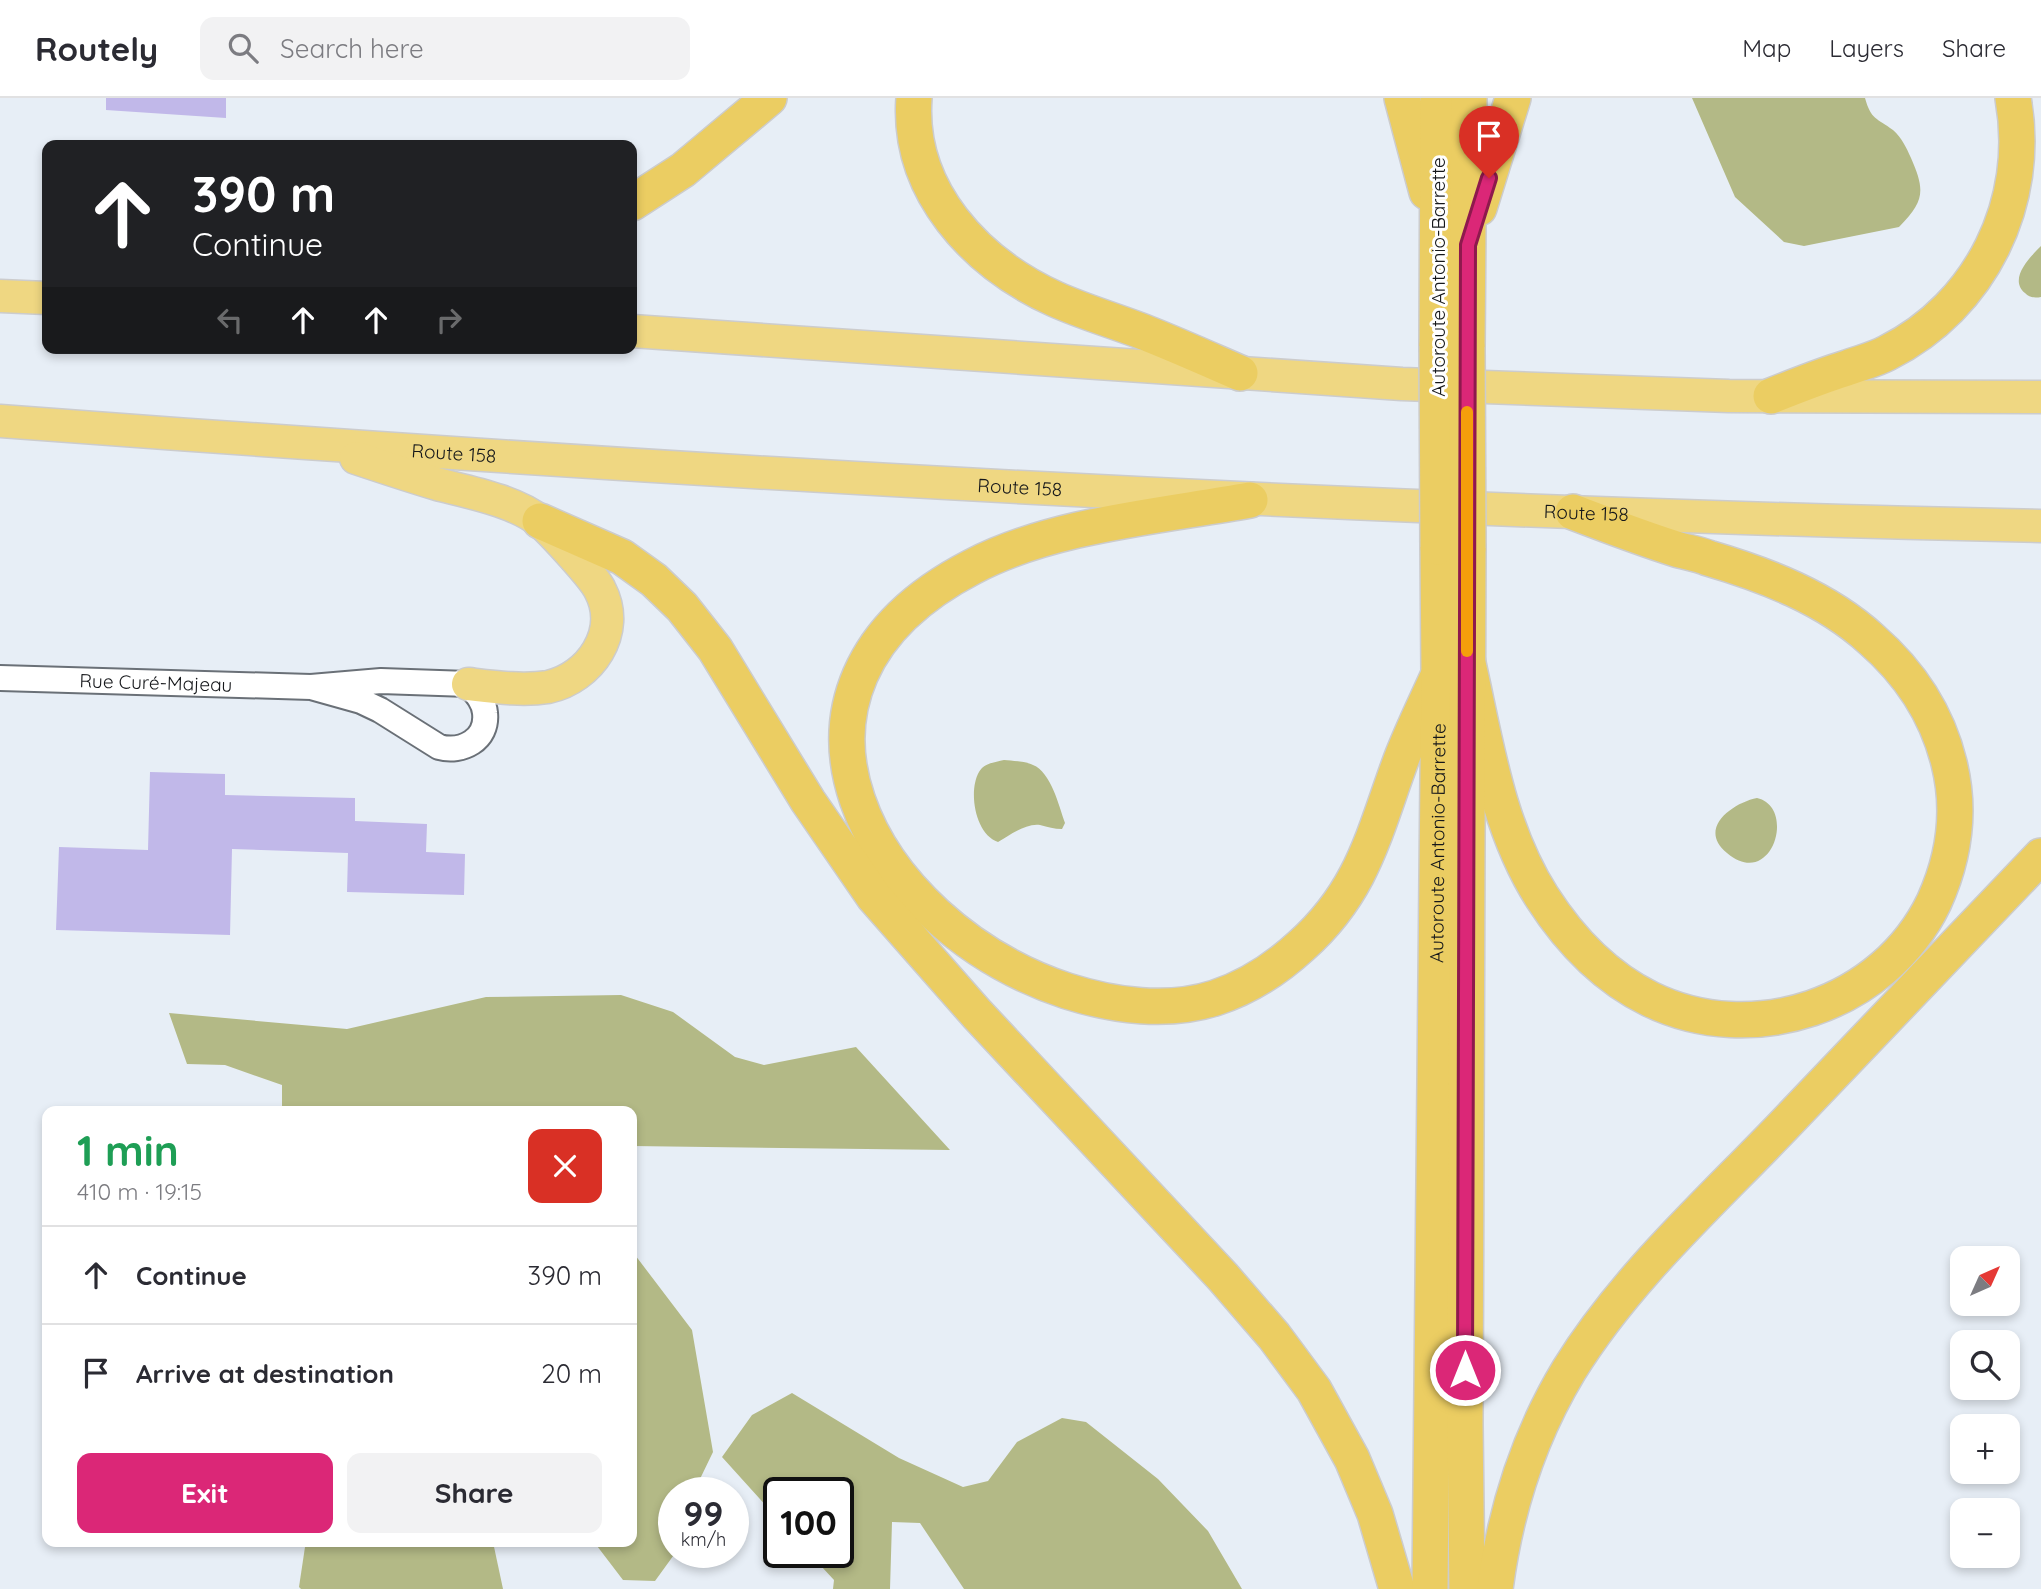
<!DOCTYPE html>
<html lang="en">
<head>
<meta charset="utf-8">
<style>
  :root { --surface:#fff; --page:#f2f2f3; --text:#2b2b33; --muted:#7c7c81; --line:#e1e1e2; --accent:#db2777 }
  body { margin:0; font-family:Quicksand,sans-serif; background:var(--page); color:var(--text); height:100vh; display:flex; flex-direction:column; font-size:26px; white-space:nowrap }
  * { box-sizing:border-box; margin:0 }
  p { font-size:23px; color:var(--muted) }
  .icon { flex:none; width:38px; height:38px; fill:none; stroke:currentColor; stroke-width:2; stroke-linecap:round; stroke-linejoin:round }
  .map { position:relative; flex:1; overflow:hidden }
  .panel { position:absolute; left:42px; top:1008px; width:595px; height:441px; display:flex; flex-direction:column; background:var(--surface); border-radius:14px; box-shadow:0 4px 10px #0003 }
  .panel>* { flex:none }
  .top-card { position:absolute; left:42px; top:42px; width:595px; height:214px; border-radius:14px; box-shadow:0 4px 10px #0003; background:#202124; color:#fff; overflow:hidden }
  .needle { width:46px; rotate:45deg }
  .buttons { position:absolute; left:1950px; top:1148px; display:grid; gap:14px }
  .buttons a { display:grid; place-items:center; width:70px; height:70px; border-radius:14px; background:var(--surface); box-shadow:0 4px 10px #0003; font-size:35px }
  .speed { position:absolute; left:658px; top:1379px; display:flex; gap:14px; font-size:35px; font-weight:700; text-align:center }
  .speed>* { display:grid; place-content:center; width:91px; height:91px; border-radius:50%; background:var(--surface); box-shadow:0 4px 10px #0003; line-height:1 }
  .speed small { font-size:18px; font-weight:400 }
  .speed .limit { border:4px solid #111; border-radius:10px; background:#fff; color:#111 }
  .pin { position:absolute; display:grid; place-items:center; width:60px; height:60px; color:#fff; margin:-72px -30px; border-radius:50% 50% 50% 0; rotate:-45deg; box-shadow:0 0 7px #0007 }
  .pin .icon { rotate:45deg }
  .me { position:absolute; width:77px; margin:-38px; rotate:0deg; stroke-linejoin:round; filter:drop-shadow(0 0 5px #0008) }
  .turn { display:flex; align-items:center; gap:24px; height:147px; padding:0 35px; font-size:32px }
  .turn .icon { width:91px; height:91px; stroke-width:2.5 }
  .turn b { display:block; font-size:49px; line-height:60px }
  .lanes { display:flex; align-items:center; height:66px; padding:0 35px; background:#0003; justify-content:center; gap:35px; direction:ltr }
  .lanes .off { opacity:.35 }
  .round { display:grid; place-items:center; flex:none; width:74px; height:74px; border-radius:14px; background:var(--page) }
  .head { display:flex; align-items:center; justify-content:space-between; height:119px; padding:0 35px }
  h1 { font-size:42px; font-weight:700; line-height:52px; color:#1e9e55 }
  .action { display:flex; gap:14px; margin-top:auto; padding:14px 35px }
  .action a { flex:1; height:80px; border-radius:14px; background:var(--accent); color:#fff; font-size:28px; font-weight:700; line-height:80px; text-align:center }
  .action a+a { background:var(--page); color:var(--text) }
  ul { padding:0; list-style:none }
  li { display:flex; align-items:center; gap:21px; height:98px; padding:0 35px; border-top:2px solid var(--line) }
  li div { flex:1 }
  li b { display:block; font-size:26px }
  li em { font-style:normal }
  header { display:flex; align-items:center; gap:42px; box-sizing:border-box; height:98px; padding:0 35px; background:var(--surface); border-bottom:2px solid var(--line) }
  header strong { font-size:33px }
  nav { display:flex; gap:38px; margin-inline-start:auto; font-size:24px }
  .search { width:490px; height:63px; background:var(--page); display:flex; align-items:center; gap:18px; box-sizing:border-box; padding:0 24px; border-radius:14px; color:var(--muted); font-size:26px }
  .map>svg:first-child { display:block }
  .forest { fill:#b3b986 }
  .building { fill:#c1b8e9 }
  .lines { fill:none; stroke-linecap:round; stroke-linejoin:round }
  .tertiary-casing { stroke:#6a7077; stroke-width:28 }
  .trunk-casing { stroke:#cccccd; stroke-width:35 }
  .motorway-casing { stroke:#cccccd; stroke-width:38 }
  .tertiary { stroke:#fff; stroke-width:24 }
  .trunk { stroke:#efd782; stroke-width:32 }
  .motorway { stroke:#ebcd62; stroke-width:35 }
  .motorway-bridge-casing { stroke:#cccccd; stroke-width:38; stroke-linecap:butt }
  .motorway-bridge { stroke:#ebcd62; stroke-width:35 }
  .route-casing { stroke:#8e194d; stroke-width:18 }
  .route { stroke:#db2777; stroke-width:12 }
  .slow { stroke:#f59e0b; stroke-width:12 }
  .labels { text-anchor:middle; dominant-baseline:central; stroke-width:6; stroke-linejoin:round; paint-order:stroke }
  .street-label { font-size:19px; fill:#15171a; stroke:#fff }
</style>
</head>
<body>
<header>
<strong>Routely</strong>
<div class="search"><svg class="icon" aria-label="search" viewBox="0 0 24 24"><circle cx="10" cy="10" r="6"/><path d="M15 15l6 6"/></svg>Search here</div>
<nav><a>Map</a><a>Layers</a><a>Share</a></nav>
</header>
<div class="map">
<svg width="2041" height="1491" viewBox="0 0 2041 1491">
  <rect width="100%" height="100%" fill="#e7eef6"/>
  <g class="forest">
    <path d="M1692,0H1865C1871,22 1877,20 1893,32C1902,40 1906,49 1911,60C1925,92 1925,103 1899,129L1804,148L1784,144L1735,99Z"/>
    <path d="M2041,148V199C2035,200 2030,200 2025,195C2008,181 2030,159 2041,148Z"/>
    <path d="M1004,662C1013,663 1025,663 1033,667C1051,674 1059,708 1065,725L1062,731C1054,731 1048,729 1040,727C1026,725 1010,737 998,744C975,736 968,693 979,674C984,665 996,664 1004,662Z"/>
    <path d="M1757,700C1797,709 1772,793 1727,755C1697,731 1732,705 1757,700Z"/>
    <polygon points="621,897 673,914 735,959 764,967 856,949 950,1052 632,1048 632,1013 282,1013 282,987 225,967 187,966 169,915 347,931 486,899"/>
    <polygon points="632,1153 692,1232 713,1354 699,1383 698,1395 674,1395 674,1454 676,1454 655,1483 623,1482 594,1444 632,1444"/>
    <polygon points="792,1295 899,1360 963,1389 988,1383 1017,1344 1062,1320 1086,1324 1158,1381 1208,1433 1242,1491 964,1491 920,1425 892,1424 890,1491 833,1491 834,1482 808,1454 838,1454 838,1395 779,1395 779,1422 722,1359 752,1317"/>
    <polygon points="309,1444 493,1444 503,1491 301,1491 299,1489 305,1449"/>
  </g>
  <g class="building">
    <polygon points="106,0 226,0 226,20 106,12"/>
    <polygon points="150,674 225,676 225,697 355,700 355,723 427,726 426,754 465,756 464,797 347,794 348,755 232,751 230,837 56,832 59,749 148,752"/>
  </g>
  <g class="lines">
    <g class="tertiary-casing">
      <g id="tertiary">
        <path id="s1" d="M0,580L311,589L381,583L468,586C476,595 484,603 485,615C488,642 462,655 439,649L380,612L361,603L311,589"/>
      </g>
    </g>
    <g class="trunk-casing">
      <g id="trunk">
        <polyline points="0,198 47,200"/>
        <polyline points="632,233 1402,286 1729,298 2041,299"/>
        <path id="s2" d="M0,323C126,333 253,341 379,350C933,388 1486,416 2041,428"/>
        <path d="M356,360C383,369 410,378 437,386C468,394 516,403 541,424C553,435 594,479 600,492C622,534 590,580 548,589C522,593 494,589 468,586"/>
      </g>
    </g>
    <g class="motorway-casing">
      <g id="motorway">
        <path d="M914,0C907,93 976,165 1055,201C1086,215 1119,224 1151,237C1181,249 1210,262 1240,275"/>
        <polyline points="1402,0 1427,94"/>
        <polyline points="632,105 683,72 769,0"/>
        <polyline points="1479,110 1513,0"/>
        <polyline points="1437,248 1438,0"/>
        <polyline points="1467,249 1469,0"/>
        <path d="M1771,298C1796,288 1821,278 1847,270C1860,265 1874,262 1887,255C1981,208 2032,104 2013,0"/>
        <path d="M1250,402C1161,418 1051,427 972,469C738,590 869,828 1067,893C1114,908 1168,915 1215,900C1246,890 1277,870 1301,848C1363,793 1374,735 1401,662C1412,633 1426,605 1439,576"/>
        <polyline points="540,423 622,459 654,482 682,509 715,551 808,703 874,799 977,916 1223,1179 1274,1238 1314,1292 1352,1361 1375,1416 1397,1491"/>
        <path d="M1467,561C1485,641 1497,729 1542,799C1569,841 1605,879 1650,901C1752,951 1884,908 1934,804C1954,760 1961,713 1949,665C1937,616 1909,574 1871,541C1826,500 1766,477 1708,460C1698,456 1686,454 1676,451C1641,440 1607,427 1573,414"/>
        <path id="s3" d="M1430,1491L1439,576L1438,449"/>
        <polyline points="1467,1491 1465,1327 1468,450"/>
        <path d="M1495,1491C1505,1413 1528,1340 1569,1272C1627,1178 1713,1102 1789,1022C1873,934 1957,846 2041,758"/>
      </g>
    </g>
    <use href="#tertiary" class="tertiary"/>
    <use href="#trunk" class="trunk"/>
    <use href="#motorway" class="motorway"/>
    <g class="motorway-bridge-casing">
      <g id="motorway-bridge">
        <polyline points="1437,248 1438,449"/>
        <polyline points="1467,249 1468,450"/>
      </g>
    </g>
    <use href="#motorway-bridge" class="motorway-bridge"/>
  </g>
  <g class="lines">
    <g class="route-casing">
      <polyline id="route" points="1465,1272 1468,147 1489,80"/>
    </g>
    <use href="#route" class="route"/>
    <polyline class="slow" points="1467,553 1467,314"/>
  </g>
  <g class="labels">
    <g class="street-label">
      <text transform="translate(1438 179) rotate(-90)">Autoroute Antonio-Barrette</text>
      <text stroke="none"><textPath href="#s2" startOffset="455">Route 158</textPath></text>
      <text stroke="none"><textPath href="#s2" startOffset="1022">Route 158</textPath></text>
      <text stroke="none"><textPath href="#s2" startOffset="1589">Route 158</textPath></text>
      <text stroke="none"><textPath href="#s1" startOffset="156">Rue Curé-Majeau</textPath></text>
      <text stroke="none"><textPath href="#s3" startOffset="746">Autoroute Antonio-Barrette</textPath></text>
    </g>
  </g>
</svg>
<div class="buttons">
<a><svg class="needle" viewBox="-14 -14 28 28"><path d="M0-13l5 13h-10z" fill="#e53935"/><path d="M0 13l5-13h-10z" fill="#7c7c81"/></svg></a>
<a><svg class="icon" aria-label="search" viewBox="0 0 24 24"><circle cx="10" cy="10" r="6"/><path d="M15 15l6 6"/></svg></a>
<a>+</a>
<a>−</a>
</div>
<div class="speed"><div>99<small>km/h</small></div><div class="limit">100</div></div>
<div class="pin" style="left:1489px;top:80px;background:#d93025"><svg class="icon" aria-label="arrive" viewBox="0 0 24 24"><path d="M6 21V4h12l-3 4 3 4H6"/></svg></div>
<svg class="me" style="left:1465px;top:1272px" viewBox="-20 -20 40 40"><circle r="17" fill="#db2777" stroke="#fff" stroke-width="3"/><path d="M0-11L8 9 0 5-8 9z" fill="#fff"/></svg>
<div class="top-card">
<div class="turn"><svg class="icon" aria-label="ahead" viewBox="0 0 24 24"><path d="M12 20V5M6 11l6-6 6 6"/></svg><div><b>390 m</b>Continue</div></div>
<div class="lanes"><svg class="icon off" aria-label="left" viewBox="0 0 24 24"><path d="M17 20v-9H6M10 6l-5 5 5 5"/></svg><svg class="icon" aria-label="ahead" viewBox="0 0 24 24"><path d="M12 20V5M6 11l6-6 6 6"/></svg><svg class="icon" aria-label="ahead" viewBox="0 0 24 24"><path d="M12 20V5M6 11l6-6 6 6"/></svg><svg class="icon off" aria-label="right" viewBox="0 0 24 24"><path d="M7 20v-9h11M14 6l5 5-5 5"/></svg></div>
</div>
<section class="panel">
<div class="head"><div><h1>1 min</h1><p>410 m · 19:15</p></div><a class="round" style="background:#d93025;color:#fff"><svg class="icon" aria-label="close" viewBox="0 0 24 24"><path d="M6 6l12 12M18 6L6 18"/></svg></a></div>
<ul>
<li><svg class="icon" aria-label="ahead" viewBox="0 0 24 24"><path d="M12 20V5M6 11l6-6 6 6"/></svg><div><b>Continue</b></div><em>390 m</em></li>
<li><svg class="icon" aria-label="arrive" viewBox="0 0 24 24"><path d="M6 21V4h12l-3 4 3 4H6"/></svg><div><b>Arrive at destination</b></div><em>20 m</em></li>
</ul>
<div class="action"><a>Exit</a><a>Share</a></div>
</section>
</div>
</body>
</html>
